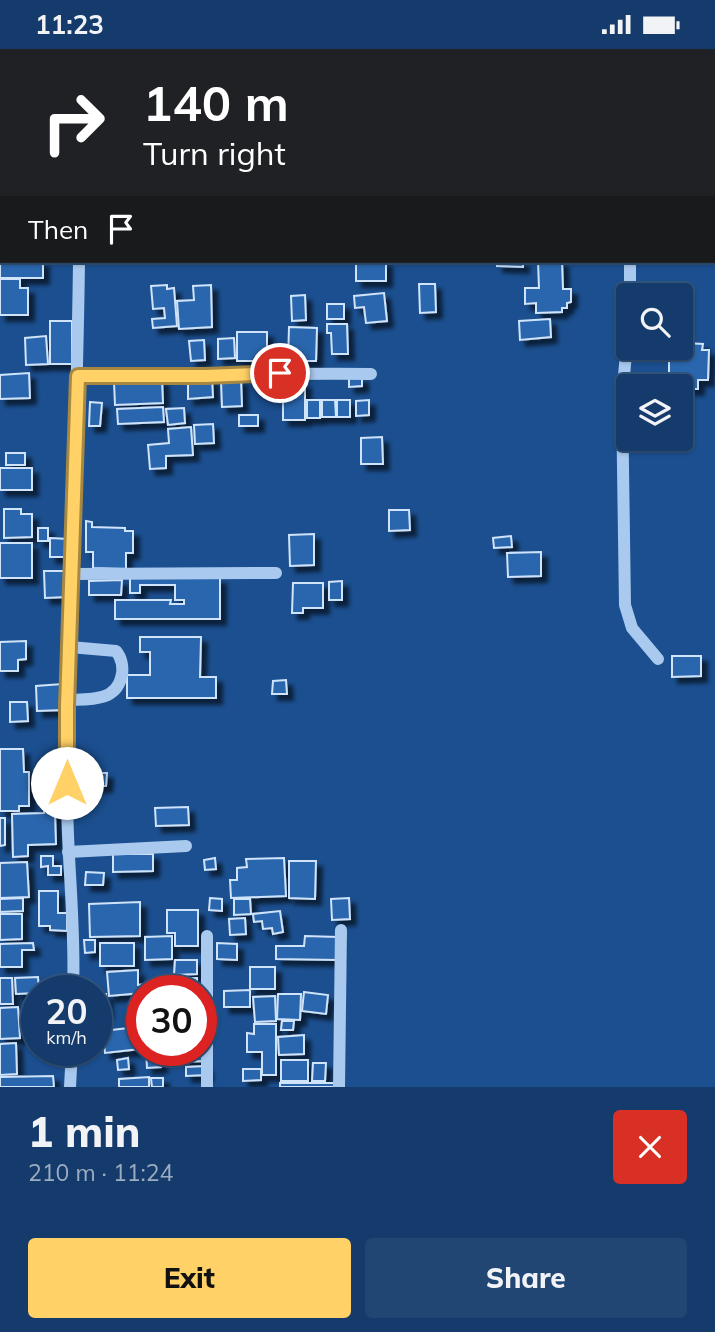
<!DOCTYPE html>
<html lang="en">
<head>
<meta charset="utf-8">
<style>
  :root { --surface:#143b6b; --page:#214673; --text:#f1f3f6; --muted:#9dadc1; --line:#33557e; --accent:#ffd166 }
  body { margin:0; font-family:Mulish,sans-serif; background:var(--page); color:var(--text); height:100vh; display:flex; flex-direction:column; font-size:26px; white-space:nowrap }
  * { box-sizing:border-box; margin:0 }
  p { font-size:23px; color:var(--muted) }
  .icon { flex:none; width:38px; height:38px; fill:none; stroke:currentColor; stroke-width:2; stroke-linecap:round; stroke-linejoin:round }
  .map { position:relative; height:1038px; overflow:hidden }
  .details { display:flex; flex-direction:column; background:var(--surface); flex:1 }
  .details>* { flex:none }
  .banner { position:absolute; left:0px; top:0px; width:716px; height:214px; box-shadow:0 2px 5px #0004,0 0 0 2px var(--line); background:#202124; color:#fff; overflow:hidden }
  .fabs { position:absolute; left:616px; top:234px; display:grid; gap:14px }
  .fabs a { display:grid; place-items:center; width:77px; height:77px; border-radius:7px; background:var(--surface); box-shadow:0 2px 5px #0004,0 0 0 2px var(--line); font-size:35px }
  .speed { position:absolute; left:21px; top:926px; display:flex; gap:14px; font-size:35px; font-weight:700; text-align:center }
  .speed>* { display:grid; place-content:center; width:91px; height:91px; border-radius:50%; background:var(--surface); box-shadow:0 2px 5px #0004,0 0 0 2px var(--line); line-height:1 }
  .speed small { font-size:18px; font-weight:400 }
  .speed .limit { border:10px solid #d22; background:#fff; color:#111 }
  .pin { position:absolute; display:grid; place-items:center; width:60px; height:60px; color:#fff; margin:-30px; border:4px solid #fff; border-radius:50%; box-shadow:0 2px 7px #0007 }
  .me { position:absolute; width:77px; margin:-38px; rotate:0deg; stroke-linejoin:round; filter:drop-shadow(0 0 5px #0008) }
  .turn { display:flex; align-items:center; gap:24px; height:147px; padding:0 28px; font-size:32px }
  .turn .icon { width:91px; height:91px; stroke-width:2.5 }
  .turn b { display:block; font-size:49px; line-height:60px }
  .then { display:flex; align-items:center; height:66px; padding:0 28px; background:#0003; gap:14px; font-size:26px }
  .round { display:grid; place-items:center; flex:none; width:74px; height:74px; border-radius:7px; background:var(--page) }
  .summary { display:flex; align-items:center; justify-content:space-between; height:119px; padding:0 28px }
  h1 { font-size:42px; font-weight:800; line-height:52px }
  .primary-button { display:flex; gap:14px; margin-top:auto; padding:14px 28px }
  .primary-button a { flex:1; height:80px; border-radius:7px; background:var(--accent); color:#111; font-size:28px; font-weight:800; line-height:80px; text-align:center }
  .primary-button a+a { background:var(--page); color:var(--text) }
  .status { display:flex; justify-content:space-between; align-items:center; height:49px; padding:0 35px; background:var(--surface); direction:ltr }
  .status svg { height:19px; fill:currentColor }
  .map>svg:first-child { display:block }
  .building { fill:#2a66ad; stroke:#cfe3fa; stroke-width:2; filter:url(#shadow) }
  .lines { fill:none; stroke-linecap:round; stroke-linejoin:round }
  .minor { stroke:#a9c9ee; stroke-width:12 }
  .route-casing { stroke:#a68842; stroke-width:18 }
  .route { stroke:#ffd166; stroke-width:12 }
</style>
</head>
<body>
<div class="status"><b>11:23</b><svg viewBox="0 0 49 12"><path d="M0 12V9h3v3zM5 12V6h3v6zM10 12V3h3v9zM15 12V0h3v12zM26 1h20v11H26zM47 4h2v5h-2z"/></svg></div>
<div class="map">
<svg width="715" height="1038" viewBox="0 0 715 1038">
  <defs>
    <filter id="shadow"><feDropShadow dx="6" dy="6" stdDeviation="2" flood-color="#0009"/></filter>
  </defs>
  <rect width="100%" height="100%" fill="#1b4f8f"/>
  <g class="building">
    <polygon points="0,211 43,212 43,229 0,229"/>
    <rect x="356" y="212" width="30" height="20"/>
    <polygon points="497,212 523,212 523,218 497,217"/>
    <polygon points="538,212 562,212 563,240 571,240 571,253 567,254 567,259 562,259 562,263 536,264 536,254 525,255 525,239 539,239"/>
    <polygon points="0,230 20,230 20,239 28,239 28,266 0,266"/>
    <polygon points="419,235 435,235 436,263 420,264"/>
    <polygon points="167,236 167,240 174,239 177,277 153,279 152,270 165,269 164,259 153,260 151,237"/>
    <polygon points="211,236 212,278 179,280 177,252 194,251 193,237"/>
    <polygon points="384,244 387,272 366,274 364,258 355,259 354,247"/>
    <polygon points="305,246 306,271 292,272 291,247"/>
    <rect x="327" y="255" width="17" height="15"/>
    <polygon points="550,270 551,288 520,291 519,272"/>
    <rect x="50" y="272" width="22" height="43"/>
    <polygon points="327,275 347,275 348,305 332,305 331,284 327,284"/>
    <polygon points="289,278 317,279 316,312 288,312"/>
    <rect x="237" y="283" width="30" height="29"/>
    <polygon points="46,287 48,315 26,316 25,289"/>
    <polygon points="234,289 235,309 218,310 218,290"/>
    <polygon points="204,291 205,311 191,312 189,292"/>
    <polygon points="685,294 703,295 702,301 709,301 708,331 698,331 698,340 681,340 681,338 677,338 677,330 669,330 669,311 675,311 676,300 685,301"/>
    <polygon points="29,324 30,349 0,350 0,326"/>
    <polygon points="362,328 362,337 349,338 349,329"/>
    <polygon points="212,329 213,348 188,350 188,330"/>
    <polygon points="162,330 163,354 115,356 114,333"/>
    <polygon points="241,330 242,357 222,358 221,331"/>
    <rect x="283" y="334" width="22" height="37"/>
    <rect x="307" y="351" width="13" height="18"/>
    <polygon points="322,351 335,351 336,368 322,368"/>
    <rect x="337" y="351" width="13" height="17"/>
    <polygon points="369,351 369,366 356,367 356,352"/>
    <polygon points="90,353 102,354 100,377 89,377"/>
    <polygon points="163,358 164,373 118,375 117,360"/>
    <polygon points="184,359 185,374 168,376 166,360"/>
    <rect x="239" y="366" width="19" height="11"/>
    <polygon points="213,375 214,394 195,395 194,376"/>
    <polygon points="191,378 193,406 166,407 166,419 150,420 148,396 169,394 168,380"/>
    <polygon points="382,388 383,415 361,415 361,389"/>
    <rect x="6" y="404" width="19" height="12"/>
    <rect x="0" y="419" width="32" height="22"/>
    <polygon points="4,460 21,460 21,465 32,465 32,488 4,489"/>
    <polygon points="389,461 409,461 410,481 389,482"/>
    <polygon points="86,472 92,473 92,478 125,479 125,482 133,482 133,504 126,504 126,520 93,519 93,503 86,503"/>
    <rect x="38" y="479" width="10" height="13"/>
    <polygon points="314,485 314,516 290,517 289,486"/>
    <polygon points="511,487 512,498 494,499 493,489"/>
    <polygon points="50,489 69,490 68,508 50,508"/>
    <rect x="0" y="494" width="32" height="35"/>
    <polygon points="541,503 541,527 508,528 507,504"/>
    <polygon points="44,522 66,522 67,548 45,549"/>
    <polygon points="130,529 220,529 220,570 115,570 115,551 171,551 170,555 184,555 184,551 175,551 175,536 140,536 140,544 130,544"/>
    <polygon points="122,531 121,546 89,546 89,532"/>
    <polygon points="342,532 342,551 329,551 329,533"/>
    <polygon points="293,534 323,534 323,559 303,559 303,564 292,564"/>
    <polygon points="140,588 201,588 200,628 216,628 216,649 127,649 127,626 150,626 150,603 140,603"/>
    <polygon points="26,592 26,610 18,611 18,622 0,622 0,593"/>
    <polygon points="672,607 701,607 701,627 672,628"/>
    <polygon points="286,631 287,645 272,645 273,632"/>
    <polygon points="62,635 63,661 37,662 36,637"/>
    <polygon points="10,653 27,653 28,672 10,673"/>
    <polygon points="0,700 23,700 24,723 29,723 29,757 19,757 19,762 0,762"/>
    <polygon points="91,724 107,724 106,737 91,737"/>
    <polygon points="44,754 61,754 61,764 55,764 56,795 28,796 28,807 13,808 12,765 44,764"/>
    <polygon points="188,758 189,776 156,777 155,759"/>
    <polygon points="0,769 5,769 5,796 0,797"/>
    <polygon points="113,805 153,805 153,822 113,823"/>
    <polygon points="41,807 53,807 53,817 61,817 61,826 48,826 48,817 41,818"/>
    <polygon points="215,809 216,820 205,821 204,811"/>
    <polygon points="284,809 286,847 231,849 230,831 237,831 237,819 247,818 246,810"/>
    <polygon points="289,812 316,812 315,850 289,849"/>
    <polygon points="27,813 29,848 0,849 0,814"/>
    <polygon points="86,823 104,824 103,836 85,836"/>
    <polygon points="39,842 58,842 58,864 67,864 67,882 50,881 50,877 39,877"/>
    <polygon points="23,849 23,862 0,863 0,850"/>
    <polygon points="210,849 222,850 222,862 209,861"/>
    <polygon points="349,849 350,870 332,871 331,850"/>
    <polygon points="234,850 250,850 251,865 234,866"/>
    <polygon points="140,853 140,887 90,888 89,855"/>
    <polygon points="167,861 198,861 198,897 175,897 175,884 167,884"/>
    <polygon points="280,862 283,883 273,885 272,879 263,880 262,872 254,873 253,865"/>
    <polygon points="0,865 22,865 22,890 0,891"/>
    <polygon points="245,869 246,885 230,886 229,870"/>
    <polygon points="172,887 172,910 145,911 145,888"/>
    <polygon points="305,887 338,888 337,911 276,910 276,897 304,897"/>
    <polygon points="84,891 95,891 95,903 85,904"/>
    <polygon points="33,894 34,901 22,901 22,918 0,918 0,895"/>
    <rect x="100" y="894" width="34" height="23"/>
    <polygon points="217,894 237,895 237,911 217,910"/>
    <polygon points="175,911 197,911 197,925 174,926"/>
    <rect x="250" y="918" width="25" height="22"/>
    <polygon points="138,921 138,936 147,935 147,942 142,942 142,944 109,947 107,923"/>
    <polygon points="38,928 39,942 37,942 37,944 16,945 15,929"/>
    <polygon points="0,929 12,929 13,955 0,955"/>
    <polygon points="197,929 197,942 166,942 165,931"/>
    <polygon points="250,941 250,958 224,958 224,942"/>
    <polygon points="304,943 328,946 326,965 302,962"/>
    <polygon points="106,945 107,964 96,964 96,946"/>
    <polygon points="278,945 301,945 300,971 277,970"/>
    <polygon points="275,947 276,972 255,973 253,948"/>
    <polygon points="18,958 20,989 0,990 0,959"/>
    <polygon points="282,972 294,972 293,981 281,981"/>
    <polygon points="254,975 276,975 276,1026 262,1026 262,1003 247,1003 247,984 254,985"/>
    <polygon points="137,978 140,1000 105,1004 103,982"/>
    <polygon points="304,986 304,1005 279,1006 278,988"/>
    <polygon points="16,994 17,1025 0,1026 0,995"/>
    <polygon points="146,1001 160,1001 161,1018 147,1019"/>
    <polygon points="181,1001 201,1001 204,1012 181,1013"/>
    <polygon points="128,1009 129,1020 118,1021 117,1011"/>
    <rect x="281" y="1011" width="27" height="21"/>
    <polygon points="313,1014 326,1014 325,1032 312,1032"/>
    <polygon points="206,1017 207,1026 186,1027 186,1018"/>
    <polygon points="243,1020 261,1020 261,1031 243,1032"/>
    <polygon points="53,1027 54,1038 0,1038 0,1028"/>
    <polygon points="149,1028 149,1038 119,1038 119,1030"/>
    <polygon points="151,1029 163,1029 163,1038 152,1038"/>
    <rect x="280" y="1034" width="57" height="4"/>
  </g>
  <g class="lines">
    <g class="minor">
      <polyline points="634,0 634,2"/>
      <polyline points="80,2 80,0"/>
      <polyline points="630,247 630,212"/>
      <polyline points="628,282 622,349 625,556 632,579 658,610"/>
      <path d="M78,327C175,327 273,324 371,325"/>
      <polyline points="72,525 276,524"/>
      <path d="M68,651C88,650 115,653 121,629C124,620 122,609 116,602L70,598"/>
      <polyline points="68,803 186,797"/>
      <path d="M73,942C76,873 66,804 67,735C68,561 77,386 79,212"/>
      <polyline points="70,1038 72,1001"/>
      <polyline points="207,1038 207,887"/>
      <polyline points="339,1038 341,881"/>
    </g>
  </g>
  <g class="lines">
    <g class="route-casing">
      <polyline id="route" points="67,734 67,657 78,327 205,327 280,324"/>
    </g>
    <use href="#route" class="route"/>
  </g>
</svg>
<div class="fabs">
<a><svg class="icon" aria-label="search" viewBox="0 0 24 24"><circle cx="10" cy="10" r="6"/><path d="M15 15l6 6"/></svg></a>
<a><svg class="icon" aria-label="layers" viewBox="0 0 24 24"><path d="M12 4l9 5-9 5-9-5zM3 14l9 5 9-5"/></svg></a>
</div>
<div class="speed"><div>20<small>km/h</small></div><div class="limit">30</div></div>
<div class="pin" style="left:280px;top:324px;background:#d93025"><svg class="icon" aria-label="arrive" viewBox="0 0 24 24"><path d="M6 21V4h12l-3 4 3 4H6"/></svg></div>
<svg class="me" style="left:67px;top:734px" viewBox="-20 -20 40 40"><circle r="19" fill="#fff"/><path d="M0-13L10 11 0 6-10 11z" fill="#ffd166"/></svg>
<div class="banner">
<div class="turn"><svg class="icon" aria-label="right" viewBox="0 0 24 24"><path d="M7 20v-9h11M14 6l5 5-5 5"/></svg><div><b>140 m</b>Turn right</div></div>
<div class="then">Then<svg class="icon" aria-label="arrive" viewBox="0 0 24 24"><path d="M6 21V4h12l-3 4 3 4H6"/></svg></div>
</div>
</div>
<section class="details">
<div class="summary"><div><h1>1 min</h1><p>210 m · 11:24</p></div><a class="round" style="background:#d93025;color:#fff"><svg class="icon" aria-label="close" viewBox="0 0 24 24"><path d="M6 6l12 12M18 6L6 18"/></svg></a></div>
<div class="primary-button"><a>Exit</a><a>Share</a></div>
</section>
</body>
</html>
